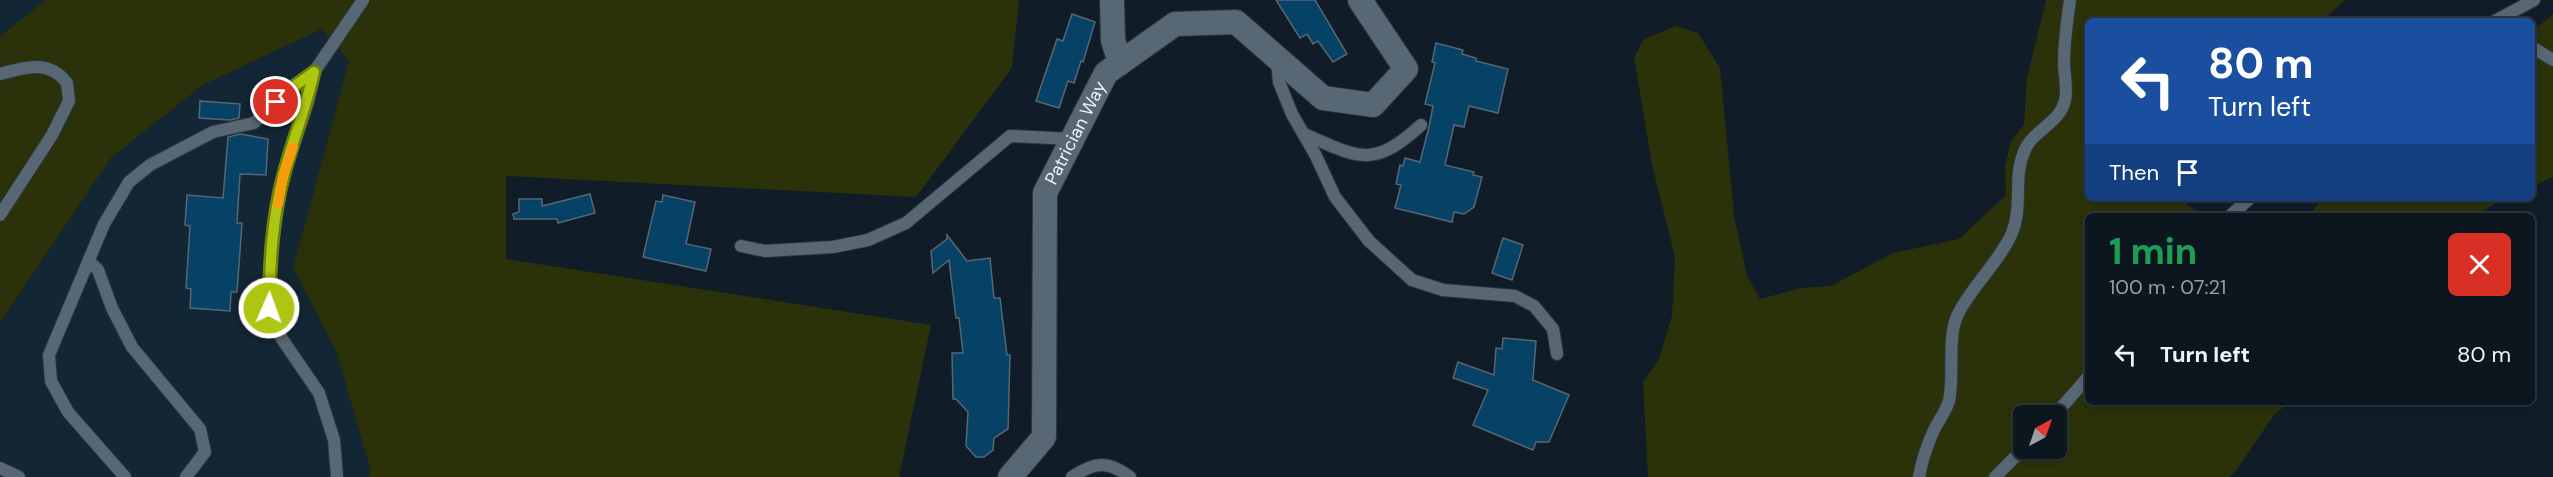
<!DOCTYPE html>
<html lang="en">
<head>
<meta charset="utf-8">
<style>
  :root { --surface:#0c161e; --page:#151f27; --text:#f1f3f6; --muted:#9a9fa4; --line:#2c353c }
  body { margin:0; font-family:"DM Sans",sans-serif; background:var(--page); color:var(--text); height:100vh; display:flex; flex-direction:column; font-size:22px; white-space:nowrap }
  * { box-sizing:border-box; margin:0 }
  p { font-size:20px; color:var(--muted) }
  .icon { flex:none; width:33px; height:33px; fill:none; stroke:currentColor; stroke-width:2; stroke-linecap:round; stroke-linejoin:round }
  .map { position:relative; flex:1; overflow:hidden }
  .side { position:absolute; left:2085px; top:213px; width:450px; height:192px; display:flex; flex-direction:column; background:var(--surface); border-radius:9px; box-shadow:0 3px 9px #0003,0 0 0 2px var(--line) }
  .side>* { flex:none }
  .top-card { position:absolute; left:2085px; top:18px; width:450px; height:183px; border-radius:9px; box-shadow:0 3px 9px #0003,0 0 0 2px var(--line); background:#1a4fa0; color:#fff; overflow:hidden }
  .needle { width:39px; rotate:40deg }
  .controls { position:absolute; left:2013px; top:405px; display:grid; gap:12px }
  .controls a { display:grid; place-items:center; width:54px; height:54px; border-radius:9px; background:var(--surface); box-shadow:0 3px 9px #0003,0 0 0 2px var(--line); font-size:30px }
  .pin { position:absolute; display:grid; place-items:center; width:51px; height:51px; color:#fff; margin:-26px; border:3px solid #fff; border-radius:50%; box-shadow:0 2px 6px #0007 }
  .me { position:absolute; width:66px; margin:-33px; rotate:2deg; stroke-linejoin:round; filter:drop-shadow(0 0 4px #0008) }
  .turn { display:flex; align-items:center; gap:21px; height:126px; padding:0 24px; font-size:27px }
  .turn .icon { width:78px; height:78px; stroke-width:2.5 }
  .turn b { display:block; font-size:42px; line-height:51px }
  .then { display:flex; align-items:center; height:57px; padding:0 24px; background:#0003; gap:12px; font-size:22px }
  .round { display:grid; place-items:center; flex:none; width:63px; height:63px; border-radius:9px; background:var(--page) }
  .overview { display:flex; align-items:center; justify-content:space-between; height:102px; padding:0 24px }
  h1 { font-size:36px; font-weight:800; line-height:45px; color:#1e9e55 }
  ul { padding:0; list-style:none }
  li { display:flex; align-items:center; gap:18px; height:78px; padding:0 24px }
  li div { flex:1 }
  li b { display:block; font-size:22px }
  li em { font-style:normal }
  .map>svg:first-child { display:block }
  .built { fill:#132635 }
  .green { fill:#2b3209; fill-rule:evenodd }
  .building { fill:#064265; stroke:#566673; stroke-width:1.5 }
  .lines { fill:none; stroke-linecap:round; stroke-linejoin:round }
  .service-casing { stroke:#2f363f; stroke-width:14 }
  .minor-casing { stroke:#2f363f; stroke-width:26 }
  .service { stroke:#586774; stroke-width:12 }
  .minor { stroke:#586774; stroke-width:24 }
  .route-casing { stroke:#70810b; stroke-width:15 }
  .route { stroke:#acc611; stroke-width:10 }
  .slow { stroke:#f59e0b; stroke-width:10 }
  .labels { text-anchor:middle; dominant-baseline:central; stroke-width:6; stroke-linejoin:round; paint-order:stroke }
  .street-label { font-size:18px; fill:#eaf3fb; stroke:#03070b }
</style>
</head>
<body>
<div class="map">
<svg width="2553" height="477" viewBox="0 0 2553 477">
  <rect width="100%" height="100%" fill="#101d28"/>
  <g class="built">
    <polygon points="0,0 46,0 0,36"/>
    <polygon points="322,29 349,61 293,268 336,351 371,471 368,477 0,477 0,323 111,158 203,85"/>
  </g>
  <g class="green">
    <polygon points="46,0 1019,0 1012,68 916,197 506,176 506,259 931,325 899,477 368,477 371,471 336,351 293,268 349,61 322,29 203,85 111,158 0,323 0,36"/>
    <path d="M2046,0H2345L2322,21H2088V198H2180L2192,209L2217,216H2088V402H2290L2274,415L2235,472L2229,477H1648L1643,382L1659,359L1672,316L1675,257L1652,165L1634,57L1644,39L1676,26L1698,33L1720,68L1734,215L1747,276L1760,299L1801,288L1831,286L1893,253L1959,239L2006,195L2005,167L2011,141L2024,125L2027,77ZM2024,416H2056V448H2024Z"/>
    <polygon points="2553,14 2553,177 2532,186 2532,32"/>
    <polygon points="2322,198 2504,198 2475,216 2310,216"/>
  </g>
  <g class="building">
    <polygon points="1276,0 1315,0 1347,54 1333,62 1318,41 1313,44 1307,34 1300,38"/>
    <polygon points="1072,14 1095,22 1083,62 1081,61 1074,83 1068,81 1059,108 1036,101 1057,39 1063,41"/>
    <polygon points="1436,43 1463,50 1462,54 1476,58 1476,61 1508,69 1498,113 1469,106 1464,127 1454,125 1445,165 1474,172 1473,175 1482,177 1474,207 1464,214 1454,212 1452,222 1395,208 1401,185 1396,184 1400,165 1403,166 1405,158 1420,162 1429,127 1433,106 1425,104 1435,63 1432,62"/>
    <polygon points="200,101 240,104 239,118 230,120 199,118"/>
    <polygon points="240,134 268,139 266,175 240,174 237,223 242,223 237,292 231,292 230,311 190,308 191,289 186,288 190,226 185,225 187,195 223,198 228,137"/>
    <polygon points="590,194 595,213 558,223 557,219 514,219 513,214 519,212 519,199 542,199 542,206"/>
    <polygon points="663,195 695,202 686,244 711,249 706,271 643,257 656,201 662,202"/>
    <polygon points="947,235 967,261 990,258 994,298 1000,298 1007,355 1010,355 1008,429 994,438 993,450 984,457 976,457 966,446 968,412 956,399 953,399 952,353 963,353 959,318 956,318 949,260 933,273 931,251 947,239"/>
    <polygon points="1503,238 1523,245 1512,280 1492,273"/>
    <polygon points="1503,338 1536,341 1533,380 1569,395 1549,442 1536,442 1533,450 1473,425 1488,390 1453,378 1458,362 1494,375 1496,348 1502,349"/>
  </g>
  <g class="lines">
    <g class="service-casing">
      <g id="service">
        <polyline points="2495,21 2534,0"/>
        <polyline points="2532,47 2553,60"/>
        <polyline points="1277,59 1279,82 1292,114 1316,156 1335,197 1369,241 1412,280 1443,290 1515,296 1534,306 1553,329 1557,354"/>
        <path d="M0,74C25,67 49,59 67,83L69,101L52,135L0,215"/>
        <path d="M1304,134C1359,158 1373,169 1421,125"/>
        <polyline points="2230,216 2250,198"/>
        <polyline points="741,246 765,251 833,247 868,240 906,223 1010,136 1073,139"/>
        <polyline points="89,261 98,270 112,308 132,347 200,429 205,452 186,477"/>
        <polyline points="2054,416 2088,377"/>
        <polyline points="0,468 19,477"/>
        <polyline points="125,477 68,412 51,381 49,355 104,224 129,182 150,165 213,132 254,123 286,92 314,72"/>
        <polyline points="337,477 334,440 319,393 282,339 269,308 271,246 283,176 308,102 314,72 363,0"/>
        <path d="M1072,477C1094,462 1108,460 1130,477"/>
        <path d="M1919,477C1922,460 1927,445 1934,430C1939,420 1946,411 1949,401C1955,374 1946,335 1959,312C1974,284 1999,262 2012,233C2023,206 2013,177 2024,152C2032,130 2060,124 2065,100C2068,89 2064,74 2064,63C2064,42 2067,21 2070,0"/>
        <polyline points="1995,477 2024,448"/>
      </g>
    </g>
    <g class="minor-casing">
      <g id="minor">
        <polyline points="1112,0 1113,40 1120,63"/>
        <path id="s1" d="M1010,477L1044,437L1045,193L1106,73L1175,24L1236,22L1323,98L1373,105L1406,69L1360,0"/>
      </g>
    </g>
    <use href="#service" class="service"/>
    <use href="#minor" class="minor"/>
  </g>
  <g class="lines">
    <g class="route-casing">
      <path id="route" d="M269,308C270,263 272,218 284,174C293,140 306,107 314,72L286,92L276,102"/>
    </g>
    <use href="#route" class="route"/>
    <polyline class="slow" points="278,204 283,176 293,147"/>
  </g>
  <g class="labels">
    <g class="street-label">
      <text stroke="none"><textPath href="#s1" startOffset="364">Patrician Way</textPath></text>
    </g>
  </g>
</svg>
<div class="controls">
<a><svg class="needle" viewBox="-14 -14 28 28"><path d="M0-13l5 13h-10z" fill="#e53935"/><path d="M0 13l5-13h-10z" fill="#9a9fa4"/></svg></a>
</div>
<div class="pin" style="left:276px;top:102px;background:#d93025"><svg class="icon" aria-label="arrive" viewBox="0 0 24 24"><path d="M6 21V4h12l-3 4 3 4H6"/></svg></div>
<svg class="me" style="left:269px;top:308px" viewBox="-20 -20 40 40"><circle r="17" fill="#acc611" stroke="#fff" stroke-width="3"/><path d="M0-11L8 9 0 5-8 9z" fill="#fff"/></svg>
<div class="top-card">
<div class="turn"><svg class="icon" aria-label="left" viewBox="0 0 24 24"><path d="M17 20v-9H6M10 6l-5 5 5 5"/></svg><div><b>80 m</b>Turn left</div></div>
<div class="then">Then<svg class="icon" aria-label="arrive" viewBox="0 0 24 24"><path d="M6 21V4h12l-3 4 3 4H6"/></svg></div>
</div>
<section class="side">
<div class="overview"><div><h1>1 min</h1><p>100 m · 07:21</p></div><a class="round" style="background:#d93025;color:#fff"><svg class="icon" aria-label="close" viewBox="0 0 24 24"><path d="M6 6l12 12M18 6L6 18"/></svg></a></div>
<ul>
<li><svg class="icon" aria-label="left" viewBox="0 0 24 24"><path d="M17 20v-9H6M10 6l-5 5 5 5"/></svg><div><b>Turn left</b></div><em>80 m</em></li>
</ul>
</section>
</div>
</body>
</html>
